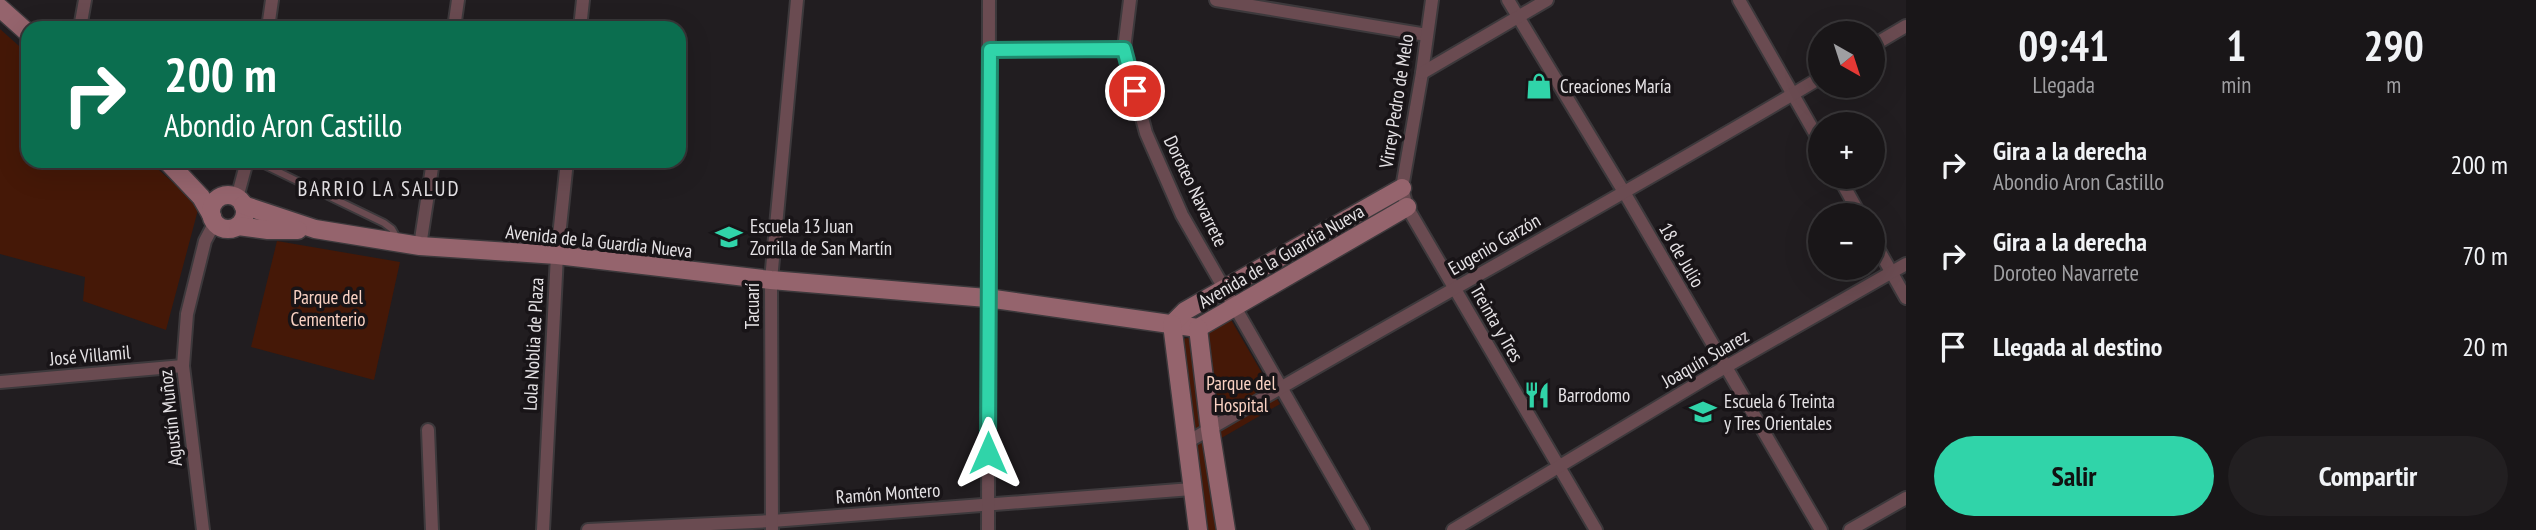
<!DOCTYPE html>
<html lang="es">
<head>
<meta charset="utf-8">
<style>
  :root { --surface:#191618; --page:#221f21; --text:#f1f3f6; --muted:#9f9fa2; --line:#373537; --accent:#30d4a9 }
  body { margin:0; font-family:"PT Sans Narrow",sans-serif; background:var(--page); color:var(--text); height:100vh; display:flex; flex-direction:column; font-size:26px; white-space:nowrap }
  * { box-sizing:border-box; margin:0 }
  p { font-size:23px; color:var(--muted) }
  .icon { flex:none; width:38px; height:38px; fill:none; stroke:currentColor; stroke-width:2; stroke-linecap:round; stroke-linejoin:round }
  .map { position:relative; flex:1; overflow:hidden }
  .sheet { display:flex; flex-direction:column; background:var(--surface); width:630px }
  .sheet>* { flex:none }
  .hud { position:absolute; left:21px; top:21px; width:665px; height:147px; border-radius:21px; box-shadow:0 7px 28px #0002,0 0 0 2px var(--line); background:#0b6e4f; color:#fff; overflow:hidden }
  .needle { width:46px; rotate:141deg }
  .controls { position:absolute; left:1808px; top:21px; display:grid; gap:14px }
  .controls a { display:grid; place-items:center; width:77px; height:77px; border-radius:50%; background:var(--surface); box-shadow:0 7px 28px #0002,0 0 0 2px var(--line); font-size:35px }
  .pin { position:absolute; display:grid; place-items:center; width:60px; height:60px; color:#fff; margin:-30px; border:4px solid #fff; border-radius:50%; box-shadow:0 2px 7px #0007 }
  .me { position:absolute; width:77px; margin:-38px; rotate:0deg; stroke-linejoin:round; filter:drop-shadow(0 0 5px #0008) }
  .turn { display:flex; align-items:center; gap:24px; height:147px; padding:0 28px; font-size:32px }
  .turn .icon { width:91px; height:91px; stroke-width:2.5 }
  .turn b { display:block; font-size:49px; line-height:60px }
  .eta { display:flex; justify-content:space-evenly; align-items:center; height:119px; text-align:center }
  .eta b { font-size:42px; font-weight:800; line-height:49px }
  .primary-button { display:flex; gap:14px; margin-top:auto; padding:14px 28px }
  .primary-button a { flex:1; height:80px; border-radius:42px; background:var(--accent); color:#111; font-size:28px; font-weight:800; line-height:80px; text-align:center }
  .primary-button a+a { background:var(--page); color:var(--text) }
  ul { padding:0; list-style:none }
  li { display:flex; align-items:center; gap:21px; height:91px; padding:0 28px }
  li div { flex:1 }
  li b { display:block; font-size:26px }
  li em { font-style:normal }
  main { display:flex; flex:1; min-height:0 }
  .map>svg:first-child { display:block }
  .green { fill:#451807 }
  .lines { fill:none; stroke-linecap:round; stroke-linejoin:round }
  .lane-casing { stroke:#3d393c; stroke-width:10 }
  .street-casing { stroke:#3d393c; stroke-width:16 }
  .secondary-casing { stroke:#3d393c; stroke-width:21 }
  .lane { stroke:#6a4b51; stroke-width:6 }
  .street { stroke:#6a4b51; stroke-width:12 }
  .secondary { stroke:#95646d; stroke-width:18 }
  .route-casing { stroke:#1f8a6e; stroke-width:18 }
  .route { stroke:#30d4a9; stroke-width:12 }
  .labels { text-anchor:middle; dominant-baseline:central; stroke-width:7; stroke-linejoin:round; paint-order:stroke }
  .poi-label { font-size:19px; fill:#e6e3e6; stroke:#181417; text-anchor:start }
  .street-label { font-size:19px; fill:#e6e3e6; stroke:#181417 }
  .park-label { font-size:19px; fill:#fad2c3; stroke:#181417 }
  .neighbourhood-label { font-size:21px; letter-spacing:2px; fill:#e6e3e6; stroke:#181417 }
</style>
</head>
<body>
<main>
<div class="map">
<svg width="1906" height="530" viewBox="0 0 1906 530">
  <rect width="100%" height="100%" fill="#211d20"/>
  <g class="green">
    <polygon points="0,29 28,54 28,161 149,161 199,206 166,330 83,301 85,277 0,254"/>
    <polygon points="277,241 400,262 374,380 251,347"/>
    <polygon points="1230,318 1280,404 1218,440 1205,332"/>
    <polygon points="1189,338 1218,530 1208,530 1181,339"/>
  </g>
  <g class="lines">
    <g class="lane-casing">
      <polyline id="lane" points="256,161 384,223 392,229 397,238"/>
    </g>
    <g class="street-casing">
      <g id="street">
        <polyline points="1130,0 1124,49 1146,133 1182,215 1363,530"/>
        <polyline points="1216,0 1427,35"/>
        <polyline points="1432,0 1422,73 1402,188 1407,207 1596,530"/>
        <polyline points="1508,0 1624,192 1821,530"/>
        <polyline points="1739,0 1820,142"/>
        <polyline points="80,28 85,0"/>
        <polyline points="268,28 272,0"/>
        <polyline points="454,28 458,0"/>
        <polyline points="580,28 583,0"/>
        <polyline points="1872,46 1906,26"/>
        <polyline points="990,50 1124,49"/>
        <polyline points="1422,73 1547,0"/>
        <polyline points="1839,177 1860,215"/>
        <polyline points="237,198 247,161"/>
        <polyline points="1872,238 1906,298"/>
        <polyline points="420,246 433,161"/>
        <polyline points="0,382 183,366"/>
        <polyline points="428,430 432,530"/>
        <path d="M1186,443C1396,319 1611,203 1820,78"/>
        <polyline points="203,530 183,366 187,314 205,241 215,222"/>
        <polyline points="543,530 557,255 567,161"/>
        <polyline points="588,530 772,521 1192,489"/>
        <polyline points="772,530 771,280 797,0"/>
        <polyline points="988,530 989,0"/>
        <polyline points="1453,530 1708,377 1906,264"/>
        <polyline points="1850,530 1906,498"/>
      </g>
    </g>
    <g class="secondary-casing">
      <g id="secondary">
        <polyline points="0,8 28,33"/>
        <polyline points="167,161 201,197 212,216"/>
        <circle cx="228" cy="212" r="17"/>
        <polyline points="243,205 315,229 420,246 557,255 771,280 987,298 1198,328 1407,207"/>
        <polyline points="238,226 268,230 298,230"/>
        <polyline points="1172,324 1185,311 1402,188"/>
        <polyline points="1172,324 1198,530"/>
        <polyline points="1198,328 1210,429 1226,530"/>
      </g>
    </g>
    <use href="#lane" class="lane"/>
    <use href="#street" class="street"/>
    <use href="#secondary" class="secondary"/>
  </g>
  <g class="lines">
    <g class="route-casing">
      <polyline id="route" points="988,453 990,50 1124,49 1135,91"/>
    </g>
    <use href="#route" class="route"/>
  </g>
  <defs>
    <g id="shop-bare" transform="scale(2.1)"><path d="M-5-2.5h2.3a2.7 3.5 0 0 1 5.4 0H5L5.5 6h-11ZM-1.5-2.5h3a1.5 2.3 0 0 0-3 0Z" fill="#30d4a9" stroke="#181417" stroke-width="2.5" paint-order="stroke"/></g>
    <g id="school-bare" transform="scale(2.1)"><path d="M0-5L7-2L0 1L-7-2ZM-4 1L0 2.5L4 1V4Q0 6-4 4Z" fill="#30d4a9" stroke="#181417" stroke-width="2.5" paint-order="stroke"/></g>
    <g id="restaurant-bare" transform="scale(2.1)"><path d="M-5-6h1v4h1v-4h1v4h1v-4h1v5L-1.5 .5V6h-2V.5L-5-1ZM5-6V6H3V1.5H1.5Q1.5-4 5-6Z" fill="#30d4a9" stroke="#181417" stroke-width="2.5" paint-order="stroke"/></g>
  </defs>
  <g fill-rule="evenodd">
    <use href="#shop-bare" x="1539" y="86"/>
    <use href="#school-bare" x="729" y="237"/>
    <use href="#restaurant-bare" x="1537" y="395"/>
    <use href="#school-bare" x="1703" y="412"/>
  </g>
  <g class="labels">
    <g class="poi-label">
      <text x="1560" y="86">Creaciones María</text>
      <text x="750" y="226">Escuela 13 Juan<tspan x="750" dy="22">Zorrilla de San Martín</tspan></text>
      <text x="1558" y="395">Barrodomo</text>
      <text x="1724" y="401">Escuela 6 Treinta<tspan x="1724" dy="22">y Tres Orientales</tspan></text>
    </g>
    <g class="street-label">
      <text transform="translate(1396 101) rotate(-81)">Virrey Pedro de Melo</text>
      <text transform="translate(1196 191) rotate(64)">Doroteo Navarrete</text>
      <text transform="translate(599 241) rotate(6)">Avenida de la Guardia Nueva</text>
      <text transform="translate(1494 244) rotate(-30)">Eugenio Garzón</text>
      <text transform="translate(1682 255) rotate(60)">18 de Julio</text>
      <text transform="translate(1281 256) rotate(-30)">Avenida de la Guardia Nueva</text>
      <text transform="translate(752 306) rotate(-90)">Tacuarí</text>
      <text transform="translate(1497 323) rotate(60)">Treinta y Tres</text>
      <text transform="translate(533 344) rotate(-87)">Lola Noblia de Plaza</text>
      <text transform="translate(90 355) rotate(-5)">José Villamil</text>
      <text transform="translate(1705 358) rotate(-30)">Joaquín Suarez</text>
      <text transform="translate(170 418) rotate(-96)">Agustín Muñoz</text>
      <text transform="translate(888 493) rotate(-4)">Ramón Montero</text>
    </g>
    <g class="park-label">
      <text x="328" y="297">Parque del<tspan x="328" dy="22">Cementerio</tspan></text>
      <text x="1241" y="383">Parque del<tspan x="1241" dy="22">Hospital</tspan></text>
    </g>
    <g class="neighbourhood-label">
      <text x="379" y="188">BARRIO LA SALUD</text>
    </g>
  </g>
</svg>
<div class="controls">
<a><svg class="needle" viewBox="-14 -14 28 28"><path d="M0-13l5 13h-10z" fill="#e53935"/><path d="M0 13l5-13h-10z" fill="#9f9fa2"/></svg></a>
<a>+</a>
<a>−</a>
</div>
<div class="pin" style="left:1135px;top:91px;background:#d93025"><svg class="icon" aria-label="arrive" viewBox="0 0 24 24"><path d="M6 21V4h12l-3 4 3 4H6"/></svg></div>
<svg class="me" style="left:988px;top:453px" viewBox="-20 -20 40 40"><path d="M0-17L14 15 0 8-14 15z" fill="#30d4a9" stroke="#fff" stroke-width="4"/></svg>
<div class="hud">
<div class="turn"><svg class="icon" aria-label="right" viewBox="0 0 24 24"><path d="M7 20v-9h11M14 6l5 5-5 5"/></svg><div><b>200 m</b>Abondio Aron Castillo</div></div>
</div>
</div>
<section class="sheet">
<div class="eta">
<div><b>09:41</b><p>Llegada</p></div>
<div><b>1</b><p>min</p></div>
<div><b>290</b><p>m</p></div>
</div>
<ul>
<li><svg class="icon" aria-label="right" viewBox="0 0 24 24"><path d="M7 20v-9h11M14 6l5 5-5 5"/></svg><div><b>Gira a la derecha</b><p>Abondio Aron Castillo</p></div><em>200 m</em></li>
<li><svg class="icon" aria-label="right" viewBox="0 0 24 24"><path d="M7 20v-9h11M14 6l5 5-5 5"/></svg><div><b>Gira a la derecha</b><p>Doroteo Navarrete</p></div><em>70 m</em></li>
<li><svg class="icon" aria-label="arrive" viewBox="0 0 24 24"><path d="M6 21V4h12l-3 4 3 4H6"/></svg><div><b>Llegada al destino</b></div><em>20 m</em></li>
</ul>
<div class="primary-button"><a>Salir</a><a>Compartir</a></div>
</section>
</main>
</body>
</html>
